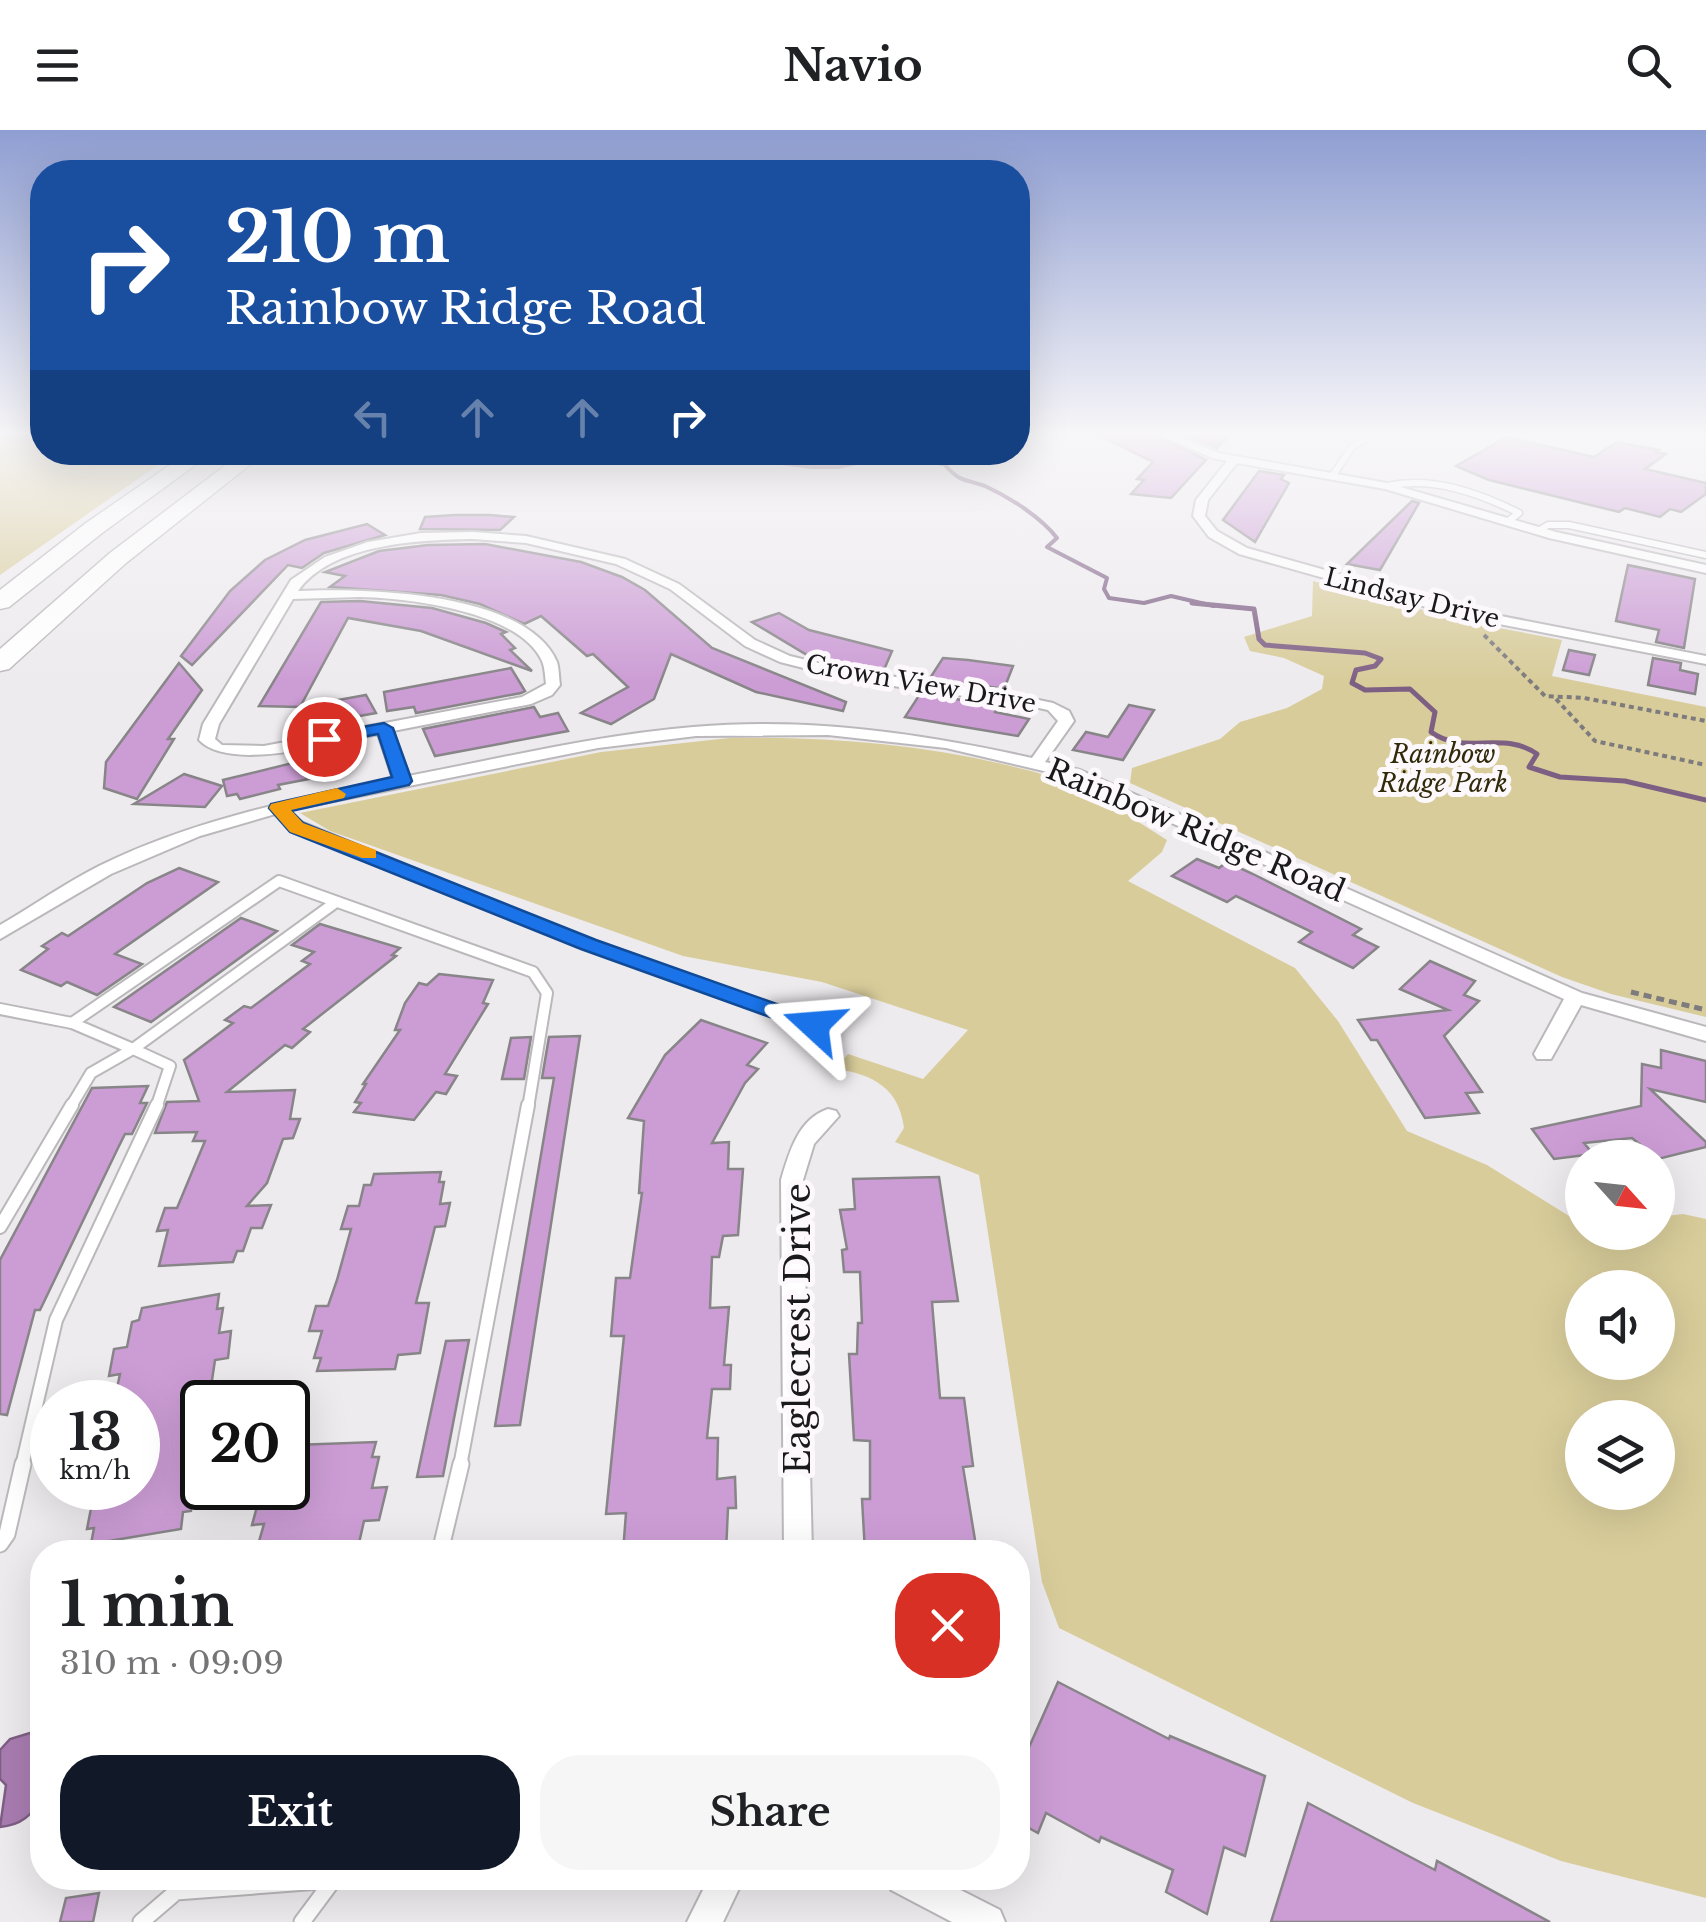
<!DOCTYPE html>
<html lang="en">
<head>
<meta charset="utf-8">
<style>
  :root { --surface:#fff; --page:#f6f6f6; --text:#202124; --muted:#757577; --accent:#111827 }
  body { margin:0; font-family:"Libre Baskerville",serif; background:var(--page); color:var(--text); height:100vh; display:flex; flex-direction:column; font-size:38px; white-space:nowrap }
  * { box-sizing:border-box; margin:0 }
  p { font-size:32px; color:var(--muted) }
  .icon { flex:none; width:55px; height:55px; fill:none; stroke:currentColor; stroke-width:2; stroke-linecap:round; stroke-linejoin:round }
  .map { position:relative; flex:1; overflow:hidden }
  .panel { position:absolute; left:30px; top:1410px; width:1000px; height:350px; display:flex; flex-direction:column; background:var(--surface); border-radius:40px; box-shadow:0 10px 40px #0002 }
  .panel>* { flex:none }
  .guide { position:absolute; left:30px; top:30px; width:1000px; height:305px; border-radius:40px; box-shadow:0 10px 40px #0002; background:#1a4fa0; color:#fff; overflow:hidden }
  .needle { width:65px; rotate:117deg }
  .tools { position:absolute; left:1565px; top:1010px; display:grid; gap:20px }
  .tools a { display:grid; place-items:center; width:110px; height:110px; border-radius:50%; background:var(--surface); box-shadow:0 10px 40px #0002; font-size:50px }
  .speed { position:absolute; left:30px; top:1250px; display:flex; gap:20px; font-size:50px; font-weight:700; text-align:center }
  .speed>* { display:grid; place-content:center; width:130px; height:130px; border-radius:50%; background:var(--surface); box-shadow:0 10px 40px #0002; line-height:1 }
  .speed small { font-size:25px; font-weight:400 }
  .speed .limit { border:5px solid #111; border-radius:15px; background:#fff; color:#111 }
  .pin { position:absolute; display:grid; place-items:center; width:85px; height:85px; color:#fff; margin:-42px; border:5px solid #fff; border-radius:50%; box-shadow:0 2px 10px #0007 }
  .me { position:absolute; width:110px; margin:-55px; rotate:289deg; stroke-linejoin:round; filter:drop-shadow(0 0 8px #0008) }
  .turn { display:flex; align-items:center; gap:35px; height:210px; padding:0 30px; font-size:45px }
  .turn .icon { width:130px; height:130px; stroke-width:2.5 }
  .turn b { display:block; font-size:70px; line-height:85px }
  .lanes { display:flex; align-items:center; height:95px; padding:0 30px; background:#0003; justify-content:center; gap:50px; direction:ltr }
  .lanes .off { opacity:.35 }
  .round { display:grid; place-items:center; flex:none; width:105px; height:105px; border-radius:40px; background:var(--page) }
  .headline { display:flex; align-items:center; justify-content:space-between; height:170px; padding:0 30px }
  h1 { font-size:60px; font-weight:800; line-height:75px }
  .button { display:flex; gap:20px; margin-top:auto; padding:20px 30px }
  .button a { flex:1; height:115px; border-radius:40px; background:var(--accent); color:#fff; font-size:40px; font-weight:800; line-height:115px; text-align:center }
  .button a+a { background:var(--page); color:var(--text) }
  header { display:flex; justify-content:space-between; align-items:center; height:130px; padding:0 30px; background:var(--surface); font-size:45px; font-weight:800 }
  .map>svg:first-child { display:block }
  .green { fill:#d8cc9a; fill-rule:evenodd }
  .water { fill:#a97cb1; stroke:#7e5f84; stroke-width:2.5 }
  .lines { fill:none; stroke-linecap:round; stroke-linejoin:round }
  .stream-far1 { stroke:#7e5f84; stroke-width:4 }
  .stream { stroke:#7e5f84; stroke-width:5 }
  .building { fill:#cc9dd5; stroke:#888588; stroke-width:2.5 }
  .lane-far4-casing { stroke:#bbb8bb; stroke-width:9 }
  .lane-far3-casing { stroke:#bbb8bb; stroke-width:10 }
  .lane-far2-casing { stroke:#bbb8bb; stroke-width:14 }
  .lane-far1-casing { stroke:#bbb8bb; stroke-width:16 }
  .lane-casing { stroke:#bbb8bb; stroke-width:19 }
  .street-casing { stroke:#bbb8bb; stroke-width:4 }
  .highway-casing { stroke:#bbb8bb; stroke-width:3 }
  .path-far1 { stroke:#7d7b7d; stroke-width:4; stroke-dasharray:5 4; stroke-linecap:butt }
  .path { stroke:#7d7b7d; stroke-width:5; stroke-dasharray:8 5; stroke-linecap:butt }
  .lane-far4 { stroke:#fff; stroke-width:6 }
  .lane-far3 { stroke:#fff; stroke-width:8 }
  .lane-far2 { stroke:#fff; stroke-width:10 }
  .lane-far1 { stroke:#fff; stroke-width:12 }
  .lane { stroke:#fff; stroke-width:15 }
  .street { fill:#fff; fill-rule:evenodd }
  .highway { fill:#fff; fill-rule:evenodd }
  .route { fill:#1a73e8; stroke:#114b97; stroke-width:2.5 }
  .slow { fill:#f59e0b }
  .labels { text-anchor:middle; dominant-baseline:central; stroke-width:10; stroke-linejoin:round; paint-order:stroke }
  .far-street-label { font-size:25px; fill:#1b1a1b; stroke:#fcf8fc }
  .far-park-label { font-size:25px; font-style:italic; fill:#312a09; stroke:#fcf8fc }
  .street-label { font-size:30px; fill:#1b1a1b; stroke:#fcf8fc }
  .near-street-label { font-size:35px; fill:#1b1a1b; stroke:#fcf8fc }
</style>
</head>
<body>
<header><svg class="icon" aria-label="menu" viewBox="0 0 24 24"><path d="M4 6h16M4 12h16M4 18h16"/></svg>Navio<svg class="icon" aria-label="search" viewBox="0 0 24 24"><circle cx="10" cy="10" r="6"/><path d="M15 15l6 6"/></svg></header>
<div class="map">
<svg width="1706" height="1792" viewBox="0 0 1706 1792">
  <rect width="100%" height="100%" fill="#eeebef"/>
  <g class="green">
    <polygon points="0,301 42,301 42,322 175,323 0,445"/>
    <polygon points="1313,451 1473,493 1562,510 1552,546 1706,577 1706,887 1611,864 1562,847 1130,653 1132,638 1220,609 1240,592 1287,578 1322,559 1324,546 1284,528 1250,521 1244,507 1312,486"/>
    <path d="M729,608C867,606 999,622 1128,673L1137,691L1167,710L1162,722L1128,751L1295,838L1338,891L1407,1001L1487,1035L1582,1094V1102H1658V1087L1683,1084L1706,1089V1768L1561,1731L1413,1673L1059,1498L1042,1452L979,1045L895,1012L904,998C899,958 873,944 835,939L848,924L923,949L968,900L822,852L683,826L330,701L300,683L601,622ZM1582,1158H1658V1232H1582ZM1582,1288H1658V1362H1582Z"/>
  </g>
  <path class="water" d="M33,1602L42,1604C43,1643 51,1692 0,1697L6,1655L0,1649V1620L10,1609Z"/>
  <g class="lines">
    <path class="stream-far1" d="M695,322L812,337H838L887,326L944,334C961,353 963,348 985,356C1009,367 1041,387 1057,408L1047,417L1107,448L1104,459L1109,468L1144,473L1171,466L1214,476"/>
    <path class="stream" d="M1192,473L1254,479L1259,509L1265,515L1365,523L1381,529L1375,536L1356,540L1352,553L1365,560L1410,559L1435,582L1431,602C1464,626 1504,600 1537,624L1529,637L1560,647L1625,651L1706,670"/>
  </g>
  <g class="building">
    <polygon points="1090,301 1148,301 1206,330 1171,368 1131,364 1144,350 1137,349 1153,332"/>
    <polygon points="1175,301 1233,301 1217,318"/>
    <polygon points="1507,307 1594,327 1617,312 1659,320 1656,322 1666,324 1645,339 1706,353 1706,364 1681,382 1670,379 1660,387 1625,378 1619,382 1489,350 1456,336"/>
    <polygon points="1259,341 1284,345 1281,349 1289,353 1255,412 1223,390"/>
    <polygon points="1412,371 1419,373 1380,440 1347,434"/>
    <polygon points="454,385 490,385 514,387 500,400 420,399 425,387"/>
    <polygon points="367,394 385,405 324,423 302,438 288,435 192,535 181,526 230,461 265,430 305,410"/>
    <polygon points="485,414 581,432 622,447 645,460 712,518 846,572 843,581 756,562 671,524 654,569 611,594 581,583 628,557 593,524 587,526 541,486 524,494 480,474 441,465 330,457 345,446 325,442 379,421 428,415"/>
    <polygon points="1628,435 1695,449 1684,518 1656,512 1659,500 1616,491"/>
    <polygon points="360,471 432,478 486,493 506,502 501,504 515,518 510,520 532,541 421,501 348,488 300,577 259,576 321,472"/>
    <polygon points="779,483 809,500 892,521 883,542 812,528 752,492"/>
    <polygon points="1569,520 1595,525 1589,545 1563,540"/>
    <polygon points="943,528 968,530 1013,536 1004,559 930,548"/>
    <polygon points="1653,528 1681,533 1680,540 1698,544 1695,564 1648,555"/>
    <polygon points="179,533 202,560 168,609 174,609 137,669 104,658 106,632"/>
    <polygon points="511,538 525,561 521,563 416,583 414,577 387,581 384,562"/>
    <polygon points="920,564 998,575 995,582 1029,589 1018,606 905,587"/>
    <polygon points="366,565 376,583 337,590 338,570"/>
    <polygon points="1129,575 1154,580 1123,630 1073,620 1086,602 1108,607"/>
    <polygon points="534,577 540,587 558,583 568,601 435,626 423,599"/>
    <polygon points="313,628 319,647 278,655 280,659 240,669 237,664 227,666 223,650"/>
    <polygon points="184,644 222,656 205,677 134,674"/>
    <polygon points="1197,729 1219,738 1227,732 1253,744 1361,799 1353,805 1378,817 1353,838 1299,812 1312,802 1236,766 1227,772 1172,746"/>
    <polygon points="179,738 218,752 115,824 142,834 97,865 67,852 61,856 21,840 48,819 42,816 62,803 68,806 147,753"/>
    <polygon points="241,788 277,801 151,892 114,877"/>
    <polygon points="320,794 400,818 392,825 396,826 303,899 310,902 292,918 285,915 227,962 295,960 290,989 300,989 293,1008 283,1009 267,1053 247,1076 271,1075 262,1098 251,1098 243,1121 237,1121 233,1132 159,1136 168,1100 157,1101 165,1078 177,1078 205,1011 193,1011 197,1002 155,1003 167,972 199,971 184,930 233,893 225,890 244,876 251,878 310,834 302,831 314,822 292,815"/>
    <polygon points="1430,831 1475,851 1464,865 1479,871 1444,906 1482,962 1466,963 1479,983 1425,988 1377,910 1371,910 1358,890 1448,880 1400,859"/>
    <polygon points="439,844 493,850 483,873 488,874 445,944 457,946 446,964 436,962 414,990 354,982 361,973 355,972 366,954 363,954 400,900 395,900 405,873 419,853 427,855"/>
    <polygon points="701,890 767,913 747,935 758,939 745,953 712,1013 729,1012 728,1039 743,1039 738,1105 723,1106 719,1127 712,1127 710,1178 729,1177 724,1235 731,1235 730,1259 712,1259 707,1308 718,1308 717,1349 735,1347 736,1378 728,1378 726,1422 623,1422 626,1383 606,1384 624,1206 611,1206 616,1148 630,1148 642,1063 639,1063 644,991 628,988 665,925"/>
    <polygon points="580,906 520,1295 495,1296 554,948 542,948 549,907"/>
    <polygon points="531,907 524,949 502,949 511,908"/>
    <polygon points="1661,920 1706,931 1706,972 1650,959 1706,1012 1706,1017 1658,1029 1632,1008 1584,1013 1593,1024 1554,1029 1532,999 1641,976 1642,934 1661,938"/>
    <polygon points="148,956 140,973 147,973 132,1004 125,1004 118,1018 40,1180 35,1180 7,1285 0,1284 0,1130 92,958"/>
    <polygon points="441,1042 439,1052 444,1052 440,1074 450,1073 445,1096 435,1097 416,1173 429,1173 420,1223 398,1225 395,1239 317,1241 321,1228 314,1228 322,1201 309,1201 316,1176 328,1176 337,1150 351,1099 341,1099 348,1076 359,1076 364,1055 371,1055 374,1044"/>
    <polygon points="939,1047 958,1171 932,1172 940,1268 964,1268 973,1336 963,1337 977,1422 865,1422 862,1369 870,1369 870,1311 854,1310 849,1224 857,1224 858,1193 862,1193 860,1142 844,1142 842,1120 847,1119 840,1080 855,1079 853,1049"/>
    <polygon points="219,1164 217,1179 223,1178 219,1203 231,1201 228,1228 215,1230 211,1257 206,1258 202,1349 195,1351 191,1381 183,1382 181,1399 91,1414 94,1398 87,1399 95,1358 138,1358 138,1272 114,1272 120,1244 109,1246 114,1219 127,1217 132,1192 139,1190 142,1178"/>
    <polygon points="469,1210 443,1346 417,1347 446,1211"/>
    <polygon points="376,1312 372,1327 379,1327 372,1358 387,1357 379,1390 364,1391 357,1422 256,1422 264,1394 252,1395 261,1362 288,1358 288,1330 295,1315"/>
    <polygon points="1058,1552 1169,1609 1170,1606 1265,1646 1245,1726 1224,1717 1207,1784 1166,1762 1173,1740 1101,1707 1099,1712 1046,1683 1038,1703 1018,1692 1018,1642"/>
    <polygon points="1308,1673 1435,1740 1437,1731 1550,1792 1271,1792"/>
    <polygon points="99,1763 93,1792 60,1792 66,1768"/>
  </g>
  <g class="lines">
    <g class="lane-far4-casing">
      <g id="lane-far4">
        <polyline points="1333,345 1352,317 1379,301"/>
        <path d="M1387,356C1432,346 1479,363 1519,383L1507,392"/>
        <polyline points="1538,401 1548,395 1569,395 1706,425"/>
      </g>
    </g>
    <g class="lane-far3-casing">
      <polyline id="lane-far3" points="278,678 296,697"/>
    </g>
    <g class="lane-far2-casing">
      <g id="lane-far2">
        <polyline points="293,694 589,815 814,895"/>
        <polyline points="0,879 72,893 133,919 91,943 70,978"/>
        <polyline points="72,893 279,751 533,842 547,863 528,978"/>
        <polyline points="156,978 170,936 133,919 336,772"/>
      </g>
    </g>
    <g class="lane-far1-casing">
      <g id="lane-far1">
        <polyline points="0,1097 72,975"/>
        <polyline points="22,1336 56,1190 157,975"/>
        <polyline points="460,1336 528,975"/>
      </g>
    </g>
    <g class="lane-casing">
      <g id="lane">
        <polyline points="0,1414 7,1404 23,1334"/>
        <polyline points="440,1422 461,1334"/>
        <polyline points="141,1792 176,1762 333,1750"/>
        <polyline points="302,1792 334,1749"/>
      </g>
    </g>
    <g class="street-casing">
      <g id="street">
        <polygon points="1151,301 1165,301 1219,323 1387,353 1556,402 1706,435 1706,443 1549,408 1385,359 1237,333 1208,370 1205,386 1217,401 1247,418 1460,478 1706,526 1706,534 1458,486 1239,424 1209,407 1193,386 1196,370 1227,331 1212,328"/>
        <path d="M473,402L526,406L625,429L679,454L755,510L790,526L851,541L986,559L1053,573L1069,581L1074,591L1045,632L1080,640L1582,863L1706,897V911L1581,875L1551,929H1537L1534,924L1564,869L1069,647L946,618L828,605L696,606L598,618L289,680L200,706L111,744L0,809V795C33,776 65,753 99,736C192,690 293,670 393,649L378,604C336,612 230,643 199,610L203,594L291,450L325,427L368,412L421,403ZM473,409L526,413L616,434L670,459L745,516L780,532L851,550L1020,574L1048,580L1058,591L1032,628C921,603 807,587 693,597C597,605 503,628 408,646L393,601L531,574L552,565L560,555C559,548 559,538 557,532C527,461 362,458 298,461C332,413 420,410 473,409ZM360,467C408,468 519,481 542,531C545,538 545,547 546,554L522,567L264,616L222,615L215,609L219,594L293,469Z"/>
        <path d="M828,979L836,981L839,986L814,1014L803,1050L812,1422H784L781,1050C789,1023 798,989 828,979Z"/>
        <polygon points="709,1748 744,1748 723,1792 687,1792"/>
        <polygon points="886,1748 937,1748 1000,1780 1005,1792 952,1792 891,1760"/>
      </g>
    </g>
    <g class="highway-casing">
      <g id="highway">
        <polygon points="189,322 213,322 102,403 9,477 0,479 0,460 86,393"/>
        <polygon points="243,322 266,322 126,433 9,539 0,541 0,519 110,423"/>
      </g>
    </g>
    <g class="path-far1">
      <polyline points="1484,505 1545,566 1584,568 1706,591"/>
      <polyline points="1556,569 1595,611 1706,635"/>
    </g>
    <polyline class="path" points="1631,862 1706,880"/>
    <use href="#lane-far4" class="lane-far4"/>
    <use href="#lane-far3" class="lane-far3"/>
    <use href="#lane-far2" class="lane-far2"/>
    <use href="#lane-far1" class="lane-far1"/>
    <use href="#lane" class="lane"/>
    <use href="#street" class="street"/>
    <use href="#highway" class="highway"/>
  </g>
  <linearGradient id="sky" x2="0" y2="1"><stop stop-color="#8f9ed2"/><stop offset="0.55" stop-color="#f7f6f8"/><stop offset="1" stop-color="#f7f6f8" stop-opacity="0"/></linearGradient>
  <rect width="1706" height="552" fill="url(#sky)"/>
  <polygon class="route" points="384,593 393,598 412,651 409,655 291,681 303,693 596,810 822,890 825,895 822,900 806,900 581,819 290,702 269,678 271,674 392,647 378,604 324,614 316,609 324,604"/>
  <polygon class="slow" points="337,658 346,664 344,668 291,680 303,693 376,720 376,728 362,728 290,702 269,678 271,674"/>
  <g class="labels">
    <g class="far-street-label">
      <text transform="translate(1412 468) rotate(14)">Lindsay Drive</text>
      <text transform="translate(921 554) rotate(10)">Crown View Drive</text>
    </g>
    <g class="far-park-label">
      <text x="1443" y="624">Rainbow<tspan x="1443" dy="29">Ridge Park</tspan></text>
    </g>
    <g class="street-label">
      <text transform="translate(1196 700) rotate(23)">Rainbow Ridge Road</text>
    </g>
    <g class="near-street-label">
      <text transform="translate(797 1199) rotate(-90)">Eaglecrest Drive</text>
    </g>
  </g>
</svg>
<div class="tools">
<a><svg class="needle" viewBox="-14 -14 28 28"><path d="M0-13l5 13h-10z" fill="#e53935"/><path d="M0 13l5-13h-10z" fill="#757577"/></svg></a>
<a><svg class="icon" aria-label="sound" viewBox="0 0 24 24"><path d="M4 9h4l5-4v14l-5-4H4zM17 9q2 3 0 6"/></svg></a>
<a><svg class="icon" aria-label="layers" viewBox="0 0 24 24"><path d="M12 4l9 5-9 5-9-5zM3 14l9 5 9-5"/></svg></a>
</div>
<div class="speed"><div>13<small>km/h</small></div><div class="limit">20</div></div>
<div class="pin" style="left:324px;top:609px;background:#d93025"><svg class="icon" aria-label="arrive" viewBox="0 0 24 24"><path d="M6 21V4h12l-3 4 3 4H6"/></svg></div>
<svg class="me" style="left:814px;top:895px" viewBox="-20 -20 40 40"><path d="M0-17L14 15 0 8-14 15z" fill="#1a73e8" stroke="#fff" stroke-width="4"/></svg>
<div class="guide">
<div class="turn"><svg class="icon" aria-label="right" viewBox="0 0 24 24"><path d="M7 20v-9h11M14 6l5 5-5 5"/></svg><div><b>210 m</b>Rainbow Ridge Road</div></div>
<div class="lanes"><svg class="icon off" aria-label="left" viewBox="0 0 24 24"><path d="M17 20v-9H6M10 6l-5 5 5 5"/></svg><svg class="icon off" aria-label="ahead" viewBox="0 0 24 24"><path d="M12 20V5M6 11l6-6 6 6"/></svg><svg class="icon off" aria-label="ahead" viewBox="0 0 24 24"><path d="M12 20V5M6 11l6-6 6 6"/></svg><svg class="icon" aria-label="right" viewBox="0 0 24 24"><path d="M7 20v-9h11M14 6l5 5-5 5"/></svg></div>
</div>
<section class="panel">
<div class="headline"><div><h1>1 min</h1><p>310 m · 09:09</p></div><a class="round" style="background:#d93025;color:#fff"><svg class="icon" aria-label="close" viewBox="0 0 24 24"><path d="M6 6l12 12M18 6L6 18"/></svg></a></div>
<div class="button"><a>Exit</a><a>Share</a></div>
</section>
</div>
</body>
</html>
